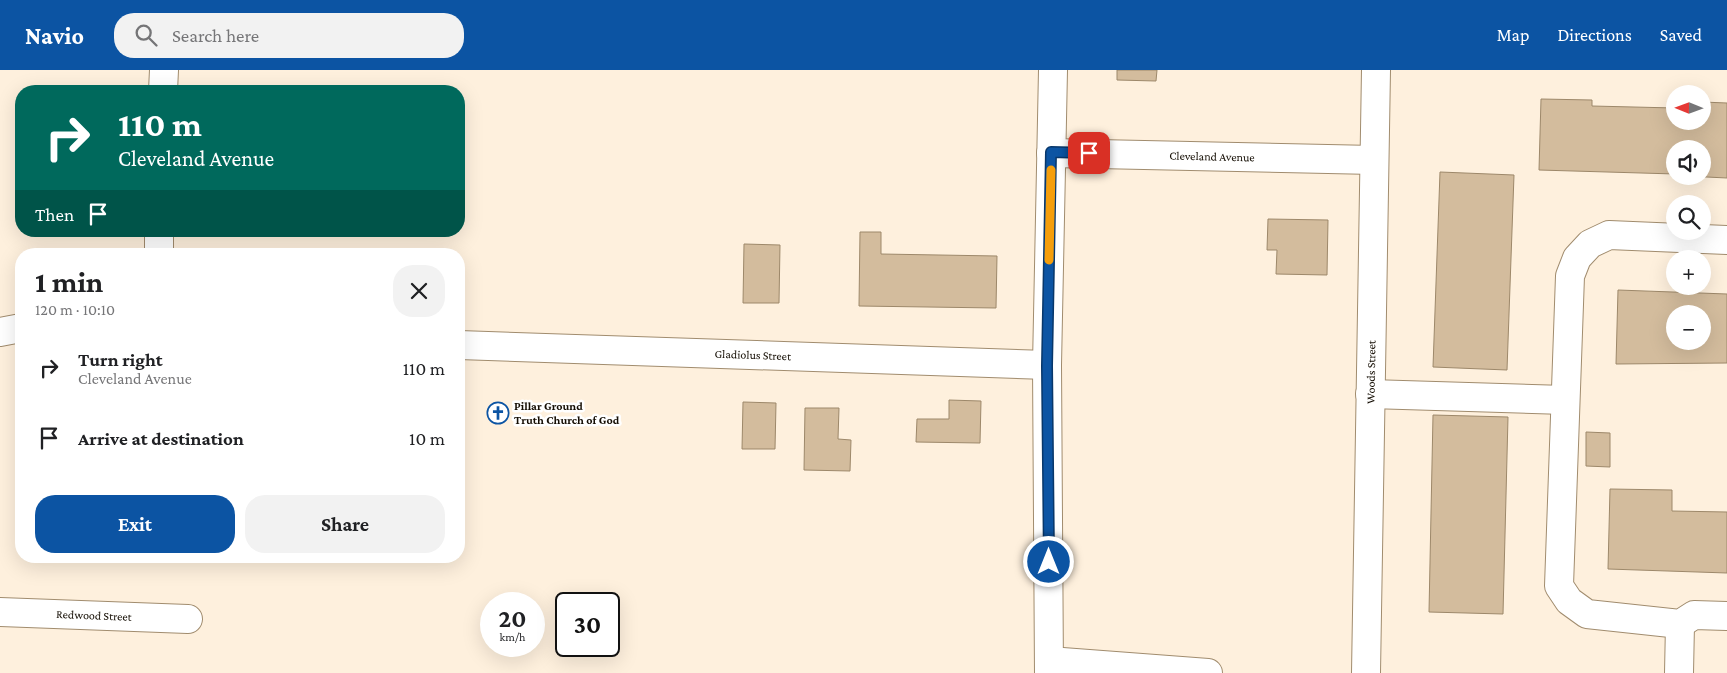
<!DOCTYPE html>
<html lang="en">
<head>
<meta charset="utf-8">
<style>
  :root { --surface:#fff; --page:#f2f2f2; --text:#202124; --muted:#757577; --accent:#0c54a3 }
  body { margin:0; font-family:"Crimson Pro",serif; background:var(--page); color:var(--text); height:100vh; display:flex; flex-direction:column; font-size:19px; white-space:nowrap }
  * { box-sizing:border-box; margin:0 }
  p { font-size:16px; color:var(--muted) }
  .icon { flex:none; width:28px; height:28px; fill:none; stroke:currentColor; stroke-width:2; stroke-linecap:round; stroke-linejoin:round }
  .map { position:relative; flex:1; overflow:hidden }
  .sheet { position:absolute; left:15px; top:178px; width:450px; height:315px; display:flex; flex-direction:column; background:var(--surface); border-radius:20px; box-shadow:0 5px 20px #0002 }
  .sheet>* { flex:none }
  .top-card { position:absolute; left:15px; top:15px; width:450px; height:152px; border-radius:20px; box-shadow:0 5px 20px #0002; background:#00695c; color:#fff; overflow:hidden }
  .needle { width:32px; rotate:271deg }
  .controls { position:absolute; left:1666px; top:15px; display:grid; gap:10px }
  .controls a { display:grid; place-items:center; width:45px; height:45px; border-radius:50%; background:var(--surface); box-shadow:0 5px 20px #0002; font-size:25px }
  .speed { position:absolute; left:480px; top:522px; display:flex; gap:10px; font-size:25px; font-weight:700; text-align:center }
  .speed>* { display:grid; place-content:center; width:65px; height:65px; border-radius:50%; background:var(--surface); box-shadow:0 5px 20px #0002; line-height:1 }
  .speed small { font-size:12px; font-weight:400 }
  .speed .limit { border:2px solid #111; border-radius:8px; background:#fff; color:#111 }
  .pin { position:absolute; display:grid; place-items:center; width:42px; height:42px; color:#fff; margin:-21px; border-radius:10px; box-shadow:0 2px 8px #0006 }
  .me { position:absolute; width:55px; margin:-28px; rotate:0deg; stroke-linejoin:round; filter:drop-shadow(0 0 4px #0008) }
  .turn { display:flex; align-items:center; gap:18px; height:105px; padding:0 20px; font-size:22px }
  .turn .icon { width:65px; height:65px; stroke-width:2.5 }
  .turn b { display:block; font-size:35px; line-height:42px }
  .then { display:flex; align-items:center; height:48px; padding:0 20px; background:#0003; gap:10px; font-size:19px }
  .round { display:grid; place-items:center; flex:none; width:52px; height:52px; border-radius:20px; background:var(--page) }
  .summary { display:flex; align-items:center; justify-content:space-between; height:85px; padding:0 20px }
  h1 { font-size:30px; font-weight:700; line-height:38px }
  .button { display:flex; gap:10px; margin-top:auto; padding:10px 20px }
  .button a { flex:1; height:58px; border-radius:20px; background:var(--accent); color:#fff; font-size:20px; font-weight:700; line-height:58px; text-align:center }
  .button a+a { background:var(--page); color:var(--text) }
  ul { padding:0; list-style:none }
  li { display:flex; align-items:center; gap:15px; height:70px; padding:0 20px }
  li div { flex:1 }
  li b { display:block; font-size:19px }
  li em { font-style:normal }
  header { display:flex; align-items:center; gap:30px; box-sizing:border-box; height:70px; padding:0 25px; background:var(--accent); color:#fff }
  header strong { font-size:24px }
  nav { display:flex; gap:28px; margin-inline-start:auto; font-size:18px }
  .search { width:350px; height:45px; background:var(--page); display:flex; align-items:center; gap:12px; box-sizing:border-box; padding:0 18px; border-radius:20px; color:var(--muted); font-size:19px }
  .map>svg:first-child { display:block }
  .building { fill:#d3bc9d; stroke:#9d886a; fill-rule:evenodd }
  .lines { fill:none; stroke-linecap:round; stroke-linejoin:round }
  .minor-casing { stroke:#a18c6e; stroke-width:30 }
  .minor { stroke:#fff; stroke-width:28 }
  .route-casing { stroke:#08376a; stroke-width:12 }
  .route { stroke:#0c54a3; stroke-width:9 }
  .slow { stroke:#f59e0b; stroke-width:9 }
  .labels { text-anchor:middle; dominant-baseline:central; stroke-width:5; stroke-linejoin:round; paint-order:stroke }
  .street-label { font-size:12px; fill:#140d03; stroke:#fff }
  .poi-label { font-size:12px; font-weight:bold; fill:#140d03; stroke:#fff; text-anchor:start }
</style>
</head>
<body>
<header>
<strong>Navio</strong>
<div class="search"><svg class="icon" aria-label="search" viewBox="0 0 24 24"><circle cx="10" cy="10" r="6"/><path d="M15 15l6 6"/></svg>Search here</div>
<nav><a>Map</a><a>Directions</a><a>Saved</a></nav>
</header>
<div class="map">
<svg width="1727" height="603" viewBox="0 0 1727 603">
  <rect width="100%" height="100%" fill="#fef0dd"/>
  <g class="building">
    <polygon points="1117,0 1157,0 1156,11 1117,10"/>
    <polygon points="1541,29 1592,30 1592,36 1675,38 1675,51 1702,51 1702,32 1727,33 1727,108 1686,106 1702,106 1702,79 1675,79 1675,104 1539,100"/>
    <polygon points="1440,102 1514,105 1507,300 1433,297"/>
    <polygon points="1268,149 1328,150 1327,205 1276,204 1277,180 1267,180"/>
    <polygon points="860,162 881,162 881,184 997,186 996,238 859,236"/>
    <polygon points="744,174 780,175 779,233 743,233"/>
    <path d="M1618,220L1727,224V293L1616,294ZM1675,244H1702V271H1675Z"/>
    <polygon points="949,330 981,331 980,373 916,372 917,349 949,349"/>
    <polygon points="743,332 776,333 775,379 742,379"/>
    <polygon points="805,338 839,338 838,369 851,370 850,401 804,400"/>
    <polygon points="1433,345 1508,347 1503,544 1429,542"/>
    <polygon points="1586,362 1610,363 1610,397 1586,396"/>
    <polygon points="1610,419 1672,420 1672,441 1727,442 1727,503 1608,499"/>
  </g>
  <g class="lines">
    <g class="minor-casing">
      <g id="minor">
        <polyline points="163,21 164,0"/>
        <path id="s1" d="M1051,83L1374,90"/>
        <polyline points="1727,170 1609,165 1590,174 1577,188 1570,206 1559,516 1569,531 1587,544 1680,554 1694,545 1727,546"/>
        <polyline points="159,184 159,161"/>
        <polyline points="0,262 21,258"/>
        <path id="s2" d="M459,275L1047,295"/>
        <polyline points="1370,324 1565,330"/>
        <path id="s3" d="M0,542L188,549"/>
        <polyline points="1049,591 1208,603"/>
        <polyline points="1049,603 1047,295 1053,0"/>
        <path id="s4" d="M1366,603L1376,0"/>
        <polyline points="1679,603 1680,554"/>
      </g>
    </g>
    <use href="#minor" class="minor"/>
  </g>
  <g class="lines">
    <g class="route-casing">
      <polyline id="route" points="1049,492 1047,296 1051,82 1089,83"/>
    </g>
    <use href="#route" class="route"/>
    <polyline class="slow" points="1049,190 1051,100"/>
  </g>
  <defs>
    <g id="church-ring" transform="scale(1.125)"><circle r="9.5" fill="#fff" stroke="#0c54a3" stroke-width="1.5"/><path d="M-1.2-6h2.4v3.5h3.3v2.4h-3.3V6h-2.4V-.1h-3.3v-2.4h3.3Z" fill="#0c54a3"/></g>
  </defs>
  <g fill-rule="evenodd">
    <use href="#church-ring" x="498" y="343"/>
  </g>
  <g class="labels">
    <g class="street-label">
      <text stroke="none"><textPath href="#s1" startOffset="161">Cleveland Avenue</textPath></text>
      <text stroke="none"><textPath href="#s2" startOffset="294">Gladiolus Street</textPath></text>
      <text stroke="none"><textPath href="#s4" startOffset="301">Woods Street</textPath></text>
      <text stroke="none"><textPath href="#s3" startOffset="94">Redwood Street</textPath></text>
    </g>
    <g class="poi-label">
      <text x="514" y="336">Pillar Ground<tspan x="514" dy="14">Truth Church of God</tspan></text>
    </g>
  </g>
</svg>
<div class="controls">
<a><svg class="needle" viewBox="-14 -14 28 28"><path d="M0-13l5 13h-10z" fill="#e53935"/><path d="M0 13l5-13h-10z" fill="#757577"/></svg></a>
<a><svg class="icon" aria-label="sound" viewBox="0 0 24 24"><path d="M4 9h4l5-4v14l-5-4H4zM17 9q2 3 0 6"/></svg></a>
<a><svg class="icon" aria-label="search" viewBox="0 0 24 24"><circle cx="10" cy="10" r="6"/><path d="M15 15l6 6"/></svg></a>
<a>+</a>
<a>−</a>
</div>
<div class="speed"><div>20<small>km/h</small></div><div class="limit">30</div></div>
<div class="pin" style="left:1089px;top:83px;background:#d93025"><svg class="icon" aria-label="arrive" viewBox="0 0 24 24"><path d="M6 21V4h12l-3 4 3 4H6"/></svg></div>
<svg class="me" style="left:1049px;top:492px" viewBox="-20 -20 40 40"><circle r="17" fill="#0c54a3" stroke="#fff" stroke-width="3"/><path d="M0-11L8 9 0 5-8 9z" fill="#fff"/></svg>
<div class="top-card">
<div class="turn"><svg class="icon" aria-label="right" viewBox="0 0 24 24"><path d="M7 20v-9h11M14 6l5 5-5 5"/></svg><div><b>110 m</b>Cleveland Avenue</div></div>
<div class="then">Then<svg class="icon" aria-label="arrive" viewBox="0 0 24 24"><path d="M6 21V4h12l-3 4 3 4H6"/></svg></div>
</div>
<section class="sheet">
<div class="summary"><div><h1>1 min</h1><p>120 m · 10:10</p></div><a class="round"><svg class="icon" aria-label="close" viewBox="0 0 24 24"><path d="M6 6l12 12M18 6L6 18"/></svg></a></div>
<ul>
<li><svg class="icon" aria-label="right" viewBox="0 0 24 24"><path d="M7 20v-9h11M14 6l5 5-5 5"/></svg><div><b>Turn right</b><p>Cleveland Avenue</p></div><em>110 m</em></li>
<li><svg class="icon" aria-label="arrive" viewBox="0 0 24 24"><path d="M6 21V4h12l-3 4 3 4H6"/></svg><div><b>Arrive at destination</b></div><em>10 m</em></li>
</ul>
<div class="button"><a>Exit</a><a>Share</a></div>
</section>
</div>
</body>
</html>
